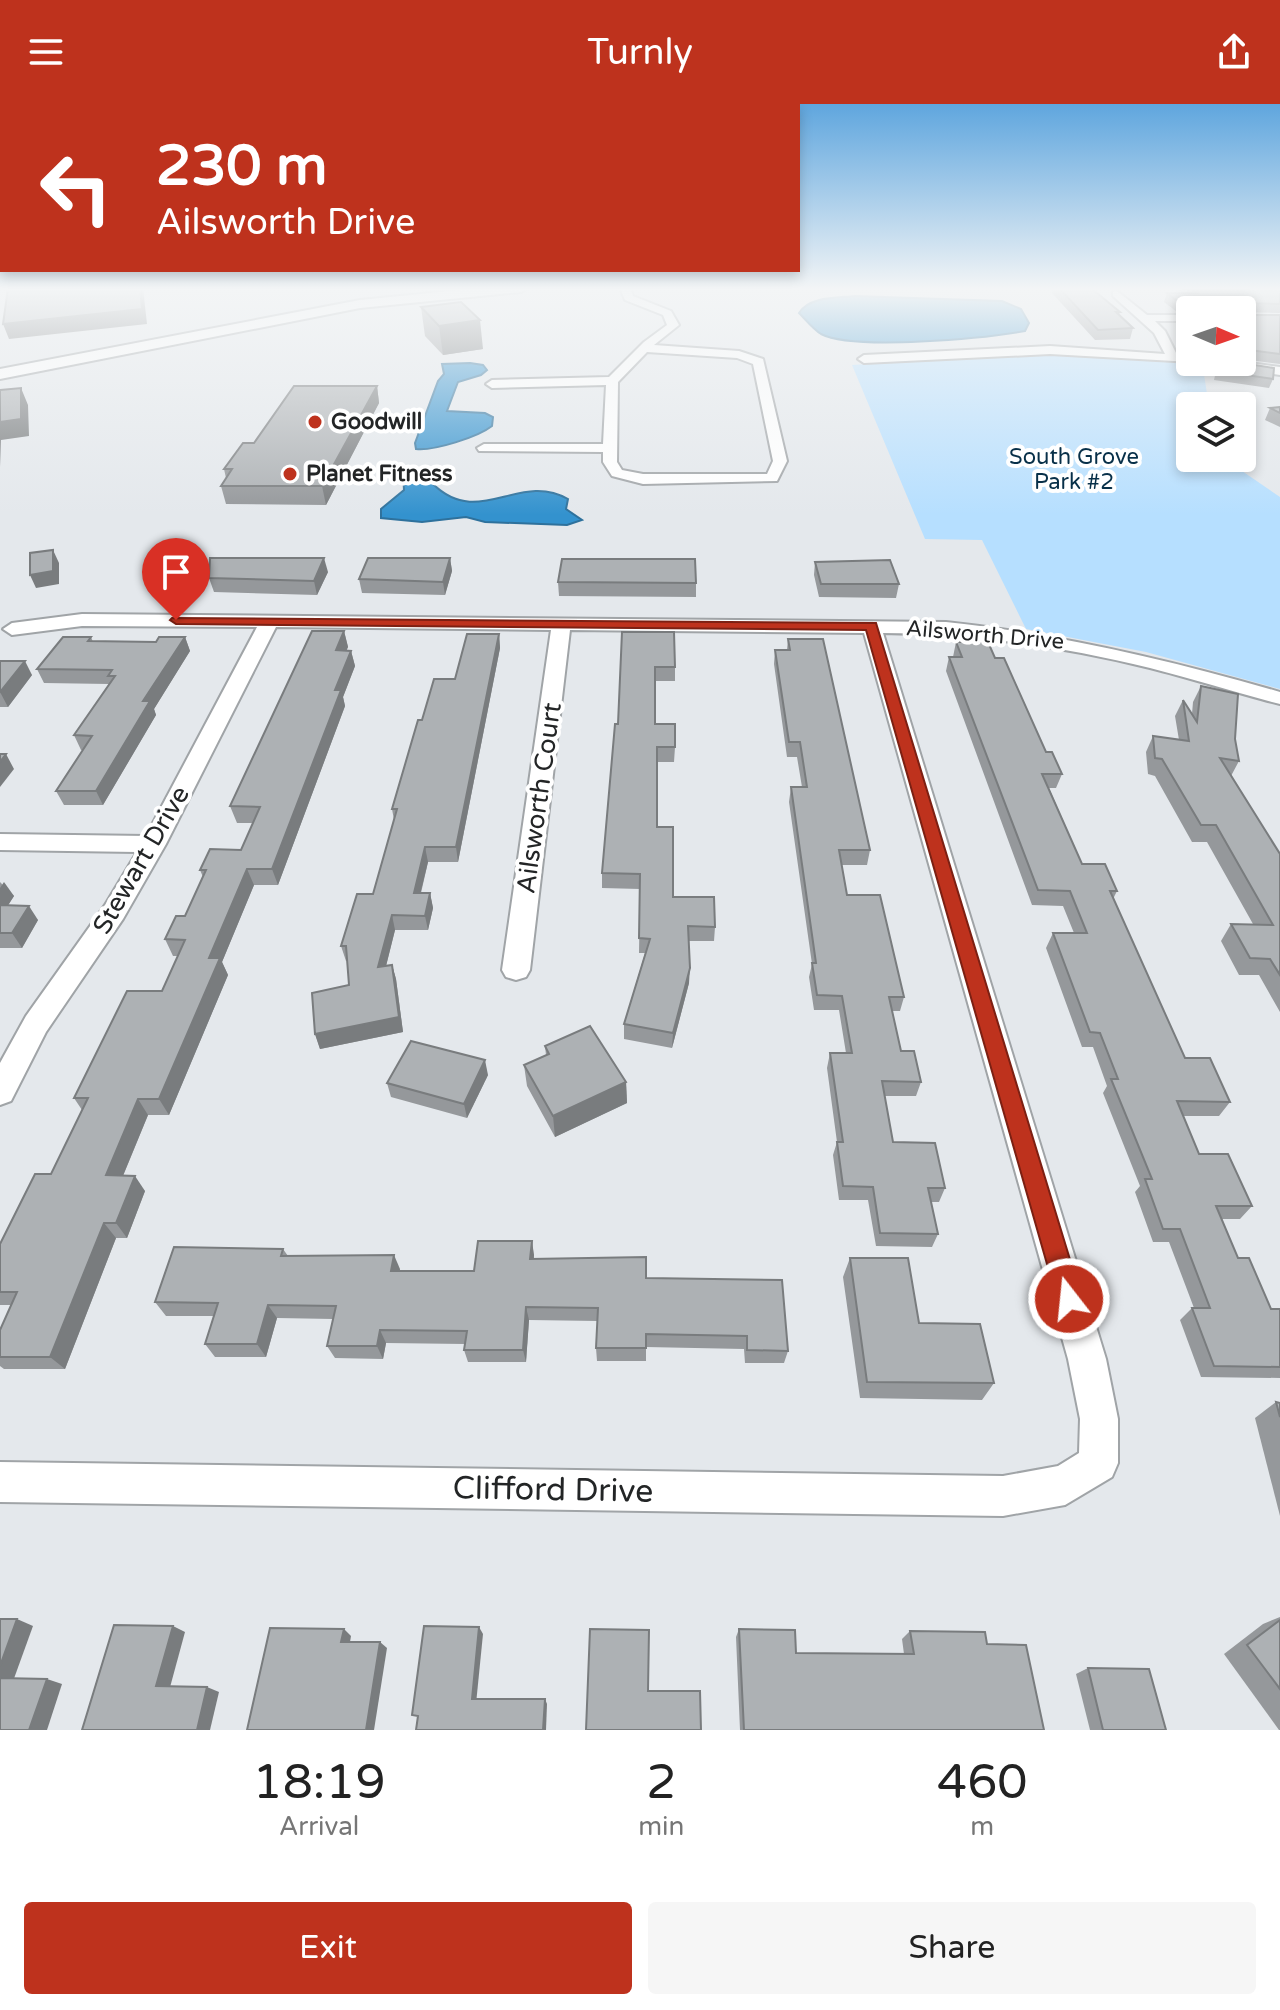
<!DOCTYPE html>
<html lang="en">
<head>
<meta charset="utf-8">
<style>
  :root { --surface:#fff; --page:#f6f6f6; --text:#222; --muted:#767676; --accent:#be321d }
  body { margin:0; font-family:"Varela Round",sans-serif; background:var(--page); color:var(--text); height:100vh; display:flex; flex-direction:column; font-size:30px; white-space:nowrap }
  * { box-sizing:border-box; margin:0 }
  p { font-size:26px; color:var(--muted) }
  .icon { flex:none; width:44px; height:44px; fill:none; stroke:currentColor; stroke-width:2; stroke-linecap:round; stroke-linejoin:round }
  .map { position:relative; height:1626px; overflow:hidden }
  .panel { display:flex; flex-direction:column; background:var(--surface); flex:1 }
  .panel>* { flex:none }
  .guide { position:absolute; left:0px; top:0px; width:800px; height:168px; box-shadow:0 4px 12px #0003; background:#be321d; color:#fff; overflow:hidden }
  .needle { width:52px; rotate:92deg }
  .controls { position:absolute; left:1176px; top:192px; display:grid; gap:16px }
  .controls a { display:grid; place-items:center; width:80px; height:80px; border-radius:8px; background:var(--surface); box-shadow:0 4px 12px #0003; font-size:40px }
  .pin { position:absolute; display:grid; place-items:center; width:68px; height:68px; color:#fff; margin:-82px -34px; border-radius:50% 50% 50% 0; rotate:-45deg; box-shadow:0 0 8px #0007 }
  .pin .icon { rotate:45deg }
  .me { position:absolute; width:88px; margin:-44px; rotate:344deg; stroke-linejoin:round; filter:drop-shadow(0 0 6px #0008) }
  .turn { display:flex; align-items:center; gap:28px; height:168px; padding:0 24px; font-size:36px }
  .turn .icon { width:104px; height:104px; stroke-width:2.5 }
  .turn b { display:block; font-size:56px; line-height:68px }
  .eta { display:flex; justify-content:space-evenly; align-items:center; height:136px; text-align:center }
  .eta b { font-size:48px; font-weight:600; line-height:56px }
  .action { display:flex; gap:16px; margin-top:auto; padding:16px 24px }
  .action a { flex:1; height:92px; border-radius:8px; background:var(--accent); color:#fff; font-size:32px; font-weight:600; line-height:92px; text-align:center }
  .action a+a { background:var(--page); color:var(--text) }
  header { display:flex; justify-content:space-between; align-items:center; height:104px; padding:0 24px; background:var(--accent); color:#fff; font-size:36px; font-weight:600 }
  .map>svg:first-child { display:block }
  .green { fill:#b6dfff }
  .water { fill:#3392ce; stroke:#2e719c; stroke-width:2 }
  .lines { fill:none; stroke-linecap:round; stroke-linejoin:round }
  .minor-casing { stroke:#a0a4a7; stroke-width:4 }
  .secondary-casing { stroke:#a0a4a7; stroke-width:4 }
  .minor { fill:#fff; fill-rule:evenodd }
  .secondary { fill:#fff; fill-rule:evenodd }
  .wall { fill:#95989b }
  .shaded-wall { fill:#797c7e }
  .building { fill:#adb1b4; stroke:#797c7e; stroke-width:2 }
  .route { fill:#be321d; stroke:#7c2013; stroke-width:2 }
  .poi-dot { fill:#be321d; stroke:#fff; stroke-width:3 }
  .labels { text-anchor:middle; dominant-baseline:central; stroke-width:8; stroke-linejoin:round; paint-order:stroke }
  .far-poi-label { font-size:22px; font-weight:bold; fill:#232526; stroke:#fff; text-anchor:start }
  .far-park-label { font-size:22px; fill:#083049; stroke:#fff }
  .far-street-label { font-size:22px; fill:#232526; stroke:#fff }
  .street-label { font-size:26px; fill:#232526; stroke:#fff }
  .near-street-label { font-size:32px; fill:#232526; stroke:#fff }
</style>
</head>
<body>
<header><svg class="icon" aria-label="menu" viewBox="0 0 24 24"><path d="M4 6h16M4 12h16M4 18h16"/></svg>Turnly<svg class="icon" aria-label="share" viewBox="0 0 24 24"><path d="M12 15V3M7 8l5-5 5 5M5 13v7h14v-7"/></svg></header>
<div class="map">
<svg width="1280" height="1626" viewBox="0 0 1280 1626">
  <rect width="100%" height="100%" fill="#e4e8ec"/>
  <polygon class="green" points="1033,249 1202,258 1209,302 1190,302 1190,354 1223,354 1280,393 1280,585 1146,548 1026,525 982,436 925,435 852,261"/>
  <g class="water">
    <path d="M855,192L1002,197L1021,205L1029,219L1025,227C986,234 854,247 821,230C813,225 806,216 799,209C809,192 838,194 855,192Z"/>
    <path d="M470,259L483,261L487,266L481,271L458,278L447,307L485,309L493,313L492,322C478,333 434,347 416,345L415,339L438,277L444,270L442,260Z"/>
    <path d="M412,365L431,369L436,373L433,380C479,425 519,367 568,395L566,405L582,416L567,421L485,418L466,413L422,418L381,414V405L404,386L403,368Z"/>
  </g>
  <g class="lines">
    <g class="minor-casing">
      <g id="minor">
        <path d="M620,184H630L633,192L671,207L679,221L654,241L739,247L763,255L787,357L777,377L643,380L612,372L603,358V348L479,347L477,344L484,340H603L606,281L492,284L486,280L492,276L609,273L644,238L667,221L663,211L625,196ZM647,248L737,254L753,260L773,357L767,370H643L622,366L617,358L618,278Z"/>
        <polygon points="1117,187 1147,211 1190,211 1190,217 1155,217 1165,227 1177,251 1190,251 1192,258 1050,250 864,259 858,255 864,251 1050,242 1165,250 1154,229 1113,192 1113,188"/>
        <polygon points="1212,258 1242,258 1280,263 1280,271 1218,262"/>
        <path d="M82,510L946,518C1060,530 1170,556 1280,588V600C1236,589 1194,575 1150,564C1061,542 974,530 883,529L1106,1255L1118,1315V1359L1112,1373L1065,1401L1003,1412L0,1398V1358L1003,1372L1058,1362L1079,1349L1080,1315L1068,1255L864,529L570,526L530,866L526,873L516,876L506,873L502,866L551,526L276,523L166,740L123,815L46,928L11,997L0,1001V959L26,912L105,801L137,748L0,746V730L146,732L257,523L82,522L12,531L3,525L12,519Z"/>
      </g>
    </g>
    <g class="secondary-casing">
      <polygon id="secondary" points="480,184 528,184 521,188 360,204 0,275 0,265 360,196"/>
    </g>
    <use href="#minor" class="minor"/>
    <use href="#secondary" class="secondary"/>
  </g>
  <g class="wall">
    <polygon points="1054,184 1091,184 1120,208 1119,211 1133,224 1130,235 1095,236 1052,189"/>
    <polygon points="1193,186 1280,186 1280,209 1243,208 1246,211 1280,211 1280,260 1242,255 1242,206 1190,206 1190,209 1177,208 1164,198 1167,189 1192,189"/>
    <polygon points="421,203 483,245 443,251 425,232"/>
    <polygon points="1218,258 1273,275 1269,284 1214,276"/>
    <polygon points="377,282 379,299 326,401 226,400 221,382 226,374 224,365"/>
    <polygon points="1280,303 1280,323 1265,316 1270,304"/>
    <polygon points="450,454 452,467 445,491 362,489 359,475"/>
    <polygon points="815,458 899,480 896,494 819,493 814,471"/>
    <polygon points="328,468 317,491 214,488 209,474"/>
    <polygon points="558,478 696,479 696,493 559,492"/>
    <polygon points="344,527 348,543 346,546 351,547 355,562 343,593 345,602 278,781 254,781 222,858 228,871 169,1011 148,1011 123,1072 145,1087 127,1134 116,1134 65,1265 4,1265 0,1262 0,1226 11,1201 0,1201 0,1140 51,1070 82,1006 74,994 162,887 178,852 173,852 165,835 185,812 203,773 200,766 241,746 253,719 237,719 230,702"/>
    <polygon points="622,528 675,563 675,577 655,577 655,620 675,643 674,658 657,658 657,723 673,793 715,823 714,837 689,837 689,879 672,944 624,935 624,920 645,849 639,849 640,785 602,784 602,769 618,620"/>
    <polygon points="499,530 500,544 458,758 428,758 421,789 430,789 433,804 428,826 395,826 386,862 392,861 396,875 403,928 320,945 315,930 349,881 347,857 346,857 341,842 373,790 394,716 392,705 422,616 455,575"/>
    <polygon points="91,533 93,538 156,538 185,533 190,547 154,605 156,611 103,701 64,701 56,687 83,646 81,646 74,631 109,580 44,579 37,565"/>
    <polygon points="788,535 870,746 867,761 842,761 847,791 904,893 900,907 892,907 901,947 921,978 916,992 884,992 893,1038 945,1084 939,1098 931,1098 938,1130 932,1143 876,1142 868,1096 839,1096 833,1051 837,1038 827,964 830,949 846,949 839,906 814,906 809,873 812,860 789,698 791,683 802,683 797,653 787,653 774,560 775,546 787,546"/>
    <polygon points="956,538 995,554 1046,648 1062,670 1056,684 1049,684 1082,760 1117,787 1113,795 1185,954 1230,998 1219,1012 1183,1012 1199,1050 1252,1102 1240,1115 1222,1115 1238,1154 1271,1205 1280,1205 1280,1274 1201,1273 1180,1216 1192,1204 1194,1204 1169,1138 1153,1138 1135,1088 1140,1082 1103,989 1107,982 1093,943 1082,943 1046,844 1053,829 1074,829 1063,802 1032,801 946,567 949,553 953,553"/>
    <polygon points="0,557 32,571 8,603 0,603"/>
    <polygon points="1201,582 1235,635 1239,657 1231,672 1280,750 1280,908 1259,871 1239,871 1221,837 1231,820 1253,820 1207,738 1192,738 1155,672 1148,670 1146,648 1153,632 1179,636 1175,612 1183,596 1192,610 1193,598"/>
    <polygon points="0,778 14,792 8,801 38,816 22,844 0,844"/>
    <polygon points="545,942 626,978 627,999 555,1033 527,982 524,961 546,951"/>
    <polygon points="488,971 467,1014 391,993 387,979"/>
    <polygon points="532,1137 534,1155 646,1174 788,1247 784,1259 745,1259 744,1245 646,1243 646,1257 597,1257 596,1244 598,1217 529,1216 526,1258 468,1258 464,1246 465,1240 386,1239 383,1255 335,1254 327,1242 333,1215 277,1214 266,1253 215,1253 205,1240 214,1212 166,1212 155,1198 283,1145 288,1152 400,1165 399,1167 474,1167"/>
    <polygon points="850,1154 919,1219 994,1279 982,1296 860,1294 843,1173"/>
    <polygon points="1276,1298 1280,1313 1280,1412 1255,1314"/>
    <polygon points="1280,1513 1280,1626 1279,1626 1224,1550 1263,1520"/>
    <polygon points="739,1525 796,1549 904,1550 902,1535 910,1527 987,1540 1044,1626 740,1626 736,1533"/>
    <polygon points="1088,1564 1166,1626 1090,1626 1076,1570"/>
  </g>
  <g class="shaded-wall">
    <polygon points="140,184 143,184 147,220 9,235 3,220"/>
    <polygon points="480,216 483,245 443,251 439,222"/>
    <polygon points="377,282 379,299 326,401 322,382"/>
    <polygon points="21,284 28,301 29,332 1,336 0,363 0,318"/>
    <polygon points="53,446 59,459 59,480 36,484 30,471"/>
    <polygon points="324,454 328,468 317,491 314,477"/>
    <polygon points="450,454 452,467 445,491 443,478"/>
    <polygon points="344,527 348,543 340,562 336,546"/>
    <polygon points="499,530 500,544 458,758 456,743"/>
    <polygon points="185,533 190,547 154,605 156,611 103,701 96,687 143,597"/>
    <polygon points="351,547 355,562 343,593 345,602 278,781 272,765 335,586"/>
    <polygon points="25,557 32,571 8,603 0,588"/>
    <polygon points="6,650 14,665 0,683 0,658"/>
    <polygon points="425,743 428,758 417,803 414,789"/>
    <polygon points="247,765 254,781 222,858 228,871 169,1011 159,995 209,854"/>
    <polygon points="4,778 14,792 0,814 0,784"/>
    <polygon points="430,789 433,804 428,826 425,812"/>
    <polygon points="29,802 38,816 22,844 12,829"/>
    <polygon points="392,811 395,826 382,878 378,863"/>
    <polygon points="392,861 396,875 403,928 320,945 315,930"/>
    <polygon points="690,864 689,879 672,944 673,929"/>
    <polygon points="485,956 488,971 467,1014 464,1000"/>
    <polygon points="626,978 627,999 555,1033 553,1012"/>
    <polygon points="138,995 148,1011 117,1086 106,1071"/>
    <polygon points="135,1072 145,1087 127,1134 116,1119"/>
    <polygon points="104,1119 116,1134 65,1265 50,1253"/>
    <polygon points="532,1137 534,1151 533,1169 530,1155"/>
    <polygon points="394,1151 400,1165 397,1181 391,1167"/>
    <polygon points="268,1201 277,1214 266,1253 257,1240"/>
    <polygon points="526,1203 529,1216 526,1258 523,1246"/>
    <polygon points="380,1226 386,1239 383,1255 377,1242"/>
    <polygon points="17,1515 33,1522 12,1580 0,1576 0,1562"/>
    <polygon points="173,1522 185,1528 169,1587 156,1582"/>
    <polygon points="479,1523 483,1530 476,1600 472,1595"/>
    <polygon points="344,1525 351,1532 349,1544 341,1538"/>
    <polygon points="380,1538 387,1544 374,1626 366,1626"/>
    <polygon points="47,1575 62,1580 47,1626 29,1626"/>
    <polygon points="207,1583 219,1588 210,1626 197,1626"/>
    <polygon points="545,1595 547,1600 546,1626 543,1626"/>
  </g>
  <g class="building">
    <polygon points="8,184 140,184 142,205 3,220"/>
    <polygon points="1059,184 1091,184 1120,208 1116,208 1133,224 1098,226"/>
    <polygon points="1193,186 1280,186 1280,200 1245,199 1242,208 1246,211 1280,211 1280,250 1242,245 1242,206 1194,206 1195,200 1180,199 1167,189 1197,189"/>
    <polygon points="461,198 480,216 439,222 421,203"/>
    <polygon points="1219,258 1236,258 1274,264 1273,275 1217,267"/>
    <polygon points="294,282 377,282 322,382 221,382 232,365 224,365 243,339 254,339"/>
    <polygon points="21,284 21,315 0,318 0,286"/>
    <polygon points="1280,303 1280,309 1270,304"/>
    <polygon points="53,446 53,467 30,471 30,449"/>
    <polygon points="210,454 324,454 314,477 209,474"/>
    <polygon points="368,454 450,454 443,478 359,475"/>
    <polygon points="562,455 695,455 696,479 558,478"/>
    <polygon points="890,456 899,480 821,480 815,458"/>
    <polygon points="312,527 344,527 336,546 351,547 335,586 341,586 272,765 247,765 209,854 220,854 159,995 138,995 106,1071 135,1072 116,1119 104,1119 50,1253 0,1253 0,1226 17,1188 0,1188 0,1140 35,1070 51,1070 88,994 74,994 127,887 162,887 185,836 165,835 176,812 185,812 206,766 200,766 210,745 241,746 260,703 230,702"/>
    <polygon points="622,528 674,528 675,563 655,563 655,620 675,620 675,643 657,643 657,723 673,723 673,793 714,793 715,823 688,822 690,864 673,929 624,920 650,835 639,834 640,770 602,769 615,620 618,620"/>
    <polygon points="467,530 499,530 456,743 425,743 414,789 430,789 425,812 392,811 378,863 392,861 399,913 315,930 312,889 349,881 346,842 341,842 357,790 373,790 397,705 392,705 418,616 422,616 434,575 455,575"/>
    <polygon points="63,533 91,533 88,537 156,538 159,533 185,533 143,597 150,597 96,687 56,687 92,632 74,631 115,572 108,572 112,566 37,565"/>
    <polygon points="788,535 823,535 870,746 839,746 847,791 880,791 904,893 889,893 901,947 914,947 921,978 882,977 893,1038 935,1039 945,1084 928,1084 938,1130 880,1129 873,1083 843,1082 837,1038 843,1038 830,949 852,949 842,892 817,891 812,859 816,859 791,683 807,683 800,638 789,638 775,546 790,546"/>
    <polygon points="956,538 988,538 995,554 1004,554 1046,648 1052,648 1062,670 1042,670 1082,760 1105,760 1117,787 1110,787 1185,954 1210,954 1230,998 1177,997 1199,1050 1228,1050 1252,1102 1216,1102 1238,1154 1249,1154 1271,1205 1280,1205 1280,1263 1214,1262 1192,1204 1210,1204 1180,1125 1163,1125 1145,1075 1152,1075 1111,975 1118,975 1100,929 1090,928 1053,829 1087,829 1070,787 1038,786 949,553 962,553"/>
    <polygon points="0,557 25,557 0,588"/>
    <polygon points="1201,582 1238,590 1235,635 1239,657 1220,654 1280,750 1280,871 1270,855 1250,854 1231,820 1273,821 1216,721 1201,721 1162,655 1155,654 1153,632 1189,637 1183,596 1197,618"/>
    <polygon points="0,650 6,650 0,658"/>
    <polygon points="0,801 29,802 12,829 0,829"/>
    <polygon points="590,922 626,978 553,1012 524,961 549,950 545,942"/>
    <polygon points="411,937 485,956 464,1000 387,979"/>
    <polygon points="478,1137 532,1137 530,1155 646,1153 646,1174 782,1176 788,1247 747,1246 747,1232 646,1230 646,1244 596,1244 598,1204 526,1203 523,1246 464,1246 467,1227 380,1226 377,1242 327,1242 336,1202 268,1201 257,1240 205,1240 218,1199 155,1198 174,1143 283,1145 281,1152 394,1151 391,1167 474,1167"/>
    <polygon points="850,1154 908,1154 919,1219 980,1220 994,1279 867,1278"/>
    <polygon points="1276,1298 1280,1299 1280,1313"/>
    <polygon points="0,1515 17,1515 0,1562"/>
    <polygon points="1280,1516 1280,1585 1247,1541"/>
    <polygon points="114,1521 173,1522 156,1582 207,1583 197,1626 82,1626"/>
    <polygon points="424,1522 479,1523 472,1595 545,1595 543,1626 416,1626 418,1612 412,1611"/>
    <polygon points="270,1524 344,1525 341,1538 380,1538 366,1626 247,1626"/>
    <polygon points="590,1525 649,1526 648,1587 700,1587 701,1626 586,1626"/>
    <polygon points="739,1525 795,1526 796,1549 914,1550 910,1527 985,1528 987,1540 1026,1541 1044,1626 744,1626"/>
    <polygon points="1088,1564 1149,1565 1166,1626 1103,1626"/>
    <polygon points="0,1574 47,1575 29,1626 0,1626"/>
  </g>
  <linearGradient id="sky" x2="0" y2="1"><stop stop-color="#5fa6de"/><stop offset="0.45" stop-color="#f3f5f6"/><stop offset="1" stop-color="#f3f5f6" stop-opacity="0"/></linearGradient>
  <rect width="1280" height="411" fill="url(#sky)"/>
  <polygon class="route" points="172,514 876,519 1082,1195 1078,1204 1069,1207 1060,1204 1057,1195 866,526 176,520 170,516"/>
  <g class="poi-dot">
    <circle cx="315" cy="318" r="8"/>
    <circle cx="290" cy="370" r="8"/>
  </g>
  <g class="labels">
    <g class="far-poi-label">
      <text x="331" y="318">Goodwill</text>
      <text x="306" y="370">Planet Fitness</text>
    </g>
    <g class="far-park-label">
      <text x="1074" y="353">South Grove<tspan x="1074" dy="25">Park #2</tspan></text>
    </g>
    <g class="far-street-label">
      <text transform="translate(985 531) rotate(5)">Ailsworth Drive</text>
    </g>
    <g class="street-label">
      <text transform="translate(539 694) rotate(-82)">Ailsworth Court</text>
      <text transform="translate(141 756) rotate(-60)">Stewart Drive</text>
    </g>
    <g class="near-street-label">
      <text transform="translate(553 1386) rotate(1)">Clifford Drive</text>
    </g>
  </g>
</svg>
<div class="controls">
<a><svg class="needle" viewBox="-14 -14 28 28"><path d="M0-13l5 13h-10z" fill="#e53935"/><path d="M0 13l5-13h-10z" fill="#767676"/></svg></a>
<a><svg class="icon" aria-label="layers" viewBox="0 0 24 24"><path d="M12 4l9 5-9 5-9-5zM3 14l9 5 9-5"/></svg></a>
</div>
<div class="pin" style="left:176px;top:516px;background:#d93025"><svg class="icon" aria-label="arrive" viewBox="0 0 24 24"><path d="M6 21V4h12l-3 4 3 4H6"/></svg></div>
<svg class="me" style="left:1069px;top:1195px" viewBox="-20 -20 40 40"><circle r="17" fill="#be321d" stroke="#fff" stroke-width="3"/><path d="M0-11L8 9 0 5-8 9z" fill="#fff"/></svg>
<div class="guide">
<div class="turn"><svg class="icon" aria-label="left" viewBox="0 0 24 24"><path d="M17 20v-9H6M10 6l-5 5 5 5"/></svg><div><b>230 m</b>Ailsworth Drive</div></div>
</div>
</div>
<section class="panel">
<div class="eta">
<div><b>18:19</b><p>Arrival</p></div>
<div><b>2</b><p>min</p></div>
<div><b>460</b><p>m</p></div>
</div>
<div class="action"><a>Exit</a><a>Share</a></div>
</section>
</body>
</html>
